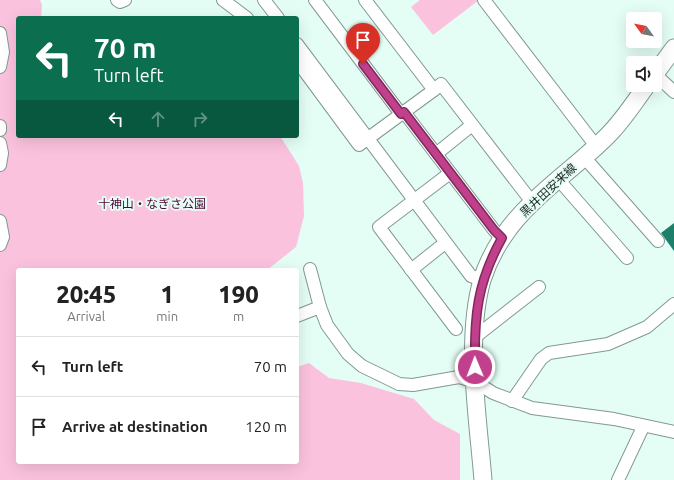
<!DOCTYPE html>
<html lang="en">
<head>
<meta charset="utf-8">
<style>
  :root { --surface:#fff; --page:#f6f6f6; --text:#222; --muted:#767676; --line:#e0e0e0 }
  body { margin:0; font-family:Ubuntu,"Noto Sans JP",sans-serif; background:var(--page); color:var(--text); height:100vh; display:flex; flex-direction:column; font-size:15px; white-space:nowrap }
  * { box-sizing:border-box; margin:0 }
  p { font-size:13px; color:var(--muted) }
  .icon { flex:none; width:22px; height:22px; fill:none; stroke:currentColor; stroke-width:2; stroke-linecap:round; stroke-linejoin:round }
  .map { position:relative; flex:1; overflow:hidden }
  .side { position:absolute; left:16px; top:268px; width:283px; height:196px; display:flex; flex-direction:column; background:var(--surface); border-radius:4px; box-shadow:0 4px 16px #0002 }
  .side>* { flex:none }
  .top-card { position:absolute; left:16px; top:16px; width:283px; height:122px; border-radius:4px; box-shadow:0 4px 16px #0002; background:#0b6e4f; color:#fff; overflow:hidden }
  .needle { width:26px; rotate:303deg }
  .tools { position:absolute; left:626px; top:12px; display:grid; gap:8px }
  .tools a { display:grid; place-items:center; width:36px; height:36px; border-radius:4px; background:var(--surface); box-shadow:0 4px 16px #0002; font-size:20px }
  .pin { position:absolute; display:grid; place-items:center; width:34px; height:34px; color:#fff; margin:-41px -17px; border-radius:50% 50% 50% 0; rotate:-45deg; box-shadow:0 0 4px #0007 }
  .pin .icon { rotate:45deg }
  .me { position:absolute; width:44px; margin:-22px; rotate:359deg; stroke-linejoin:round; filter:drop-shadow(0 0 3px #0008) }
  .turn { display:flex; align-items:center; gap:14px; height:84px; padding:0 12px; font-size:18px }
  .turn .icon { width:52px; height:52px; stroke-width:2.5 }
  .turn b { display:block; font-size:28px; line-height:34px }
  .lanes { display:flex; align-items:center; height:38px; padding:0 12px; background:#0003; justify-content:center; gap:20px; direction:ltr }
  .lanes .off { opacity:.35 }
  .eta { display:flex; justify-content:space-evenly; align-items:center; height:68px; text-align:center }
  .eta b { font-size:24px; font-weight:800; line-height:28px }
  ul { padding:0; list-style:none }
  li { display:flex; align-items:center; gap:12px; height:60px; padding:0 12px; border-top:1px solid var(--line) }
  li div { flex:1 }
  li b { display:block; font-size:15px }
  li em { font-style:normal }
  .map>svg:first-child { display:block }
  .green { fill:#fbc2de }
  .building { fill:#1c7f6a }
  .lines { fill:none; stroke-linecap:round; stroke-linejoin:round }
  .street-casing { stroke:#829992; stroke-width:14 }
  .secondary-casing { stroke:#829992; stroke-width:19 }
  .street { stroke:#fff; stroke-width:12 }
  .secondary { stroke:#fff; stroke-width:17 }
  .route-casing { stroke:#7d2a5b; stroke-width:10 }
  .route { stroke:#c0408c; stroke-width:7 }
  .labels { text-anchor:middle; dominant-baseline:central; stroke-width:4; stroke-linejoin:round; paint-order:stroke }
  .street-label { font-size:12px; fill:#232c2a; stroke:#e4fdf5 }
  .park-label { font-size:12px; fill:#520537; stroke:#e4fdf5 }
</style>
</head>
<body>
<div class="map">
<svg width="674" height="480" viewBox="0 0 674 480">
  <rect width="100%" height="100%" fill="#e4fdf5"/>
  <g class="green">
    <polygon points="0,0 40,0 42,5 41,18 18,18 18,136 280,136 299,166 303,183 304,216 296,247 267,270 18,270 18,462 297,462 297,367 309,363 329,378 361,383 414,399 434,420 460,434 460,480 0,480"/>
    <polygon points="420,0 479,0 433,35 411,7"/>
  </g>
  <polygon class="building" points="674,223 674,251 661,233"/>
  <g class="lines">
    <g class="street-casing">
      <g id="street">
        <polyline points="117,0 120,2 125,0"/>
        <polyline points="223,0 247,18"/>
        <polyline points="264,0 278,18"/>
        <polyline points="315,0 401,114"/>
        <polyline points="484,0 596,146"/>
        <polyline points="0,33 3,52 0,67"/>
        <polyline points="297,44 471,276 483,280"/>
        <polyline points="297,61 359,145 434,90 365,0"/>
        <polyline points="655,74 674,92"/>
        <polyline points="434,90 441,84 532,202"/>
        <polyline points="404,112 436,154"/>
        <polyline points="472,125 436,154 494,230 502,238"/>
        <polyline points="0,126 0,130"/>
        <polyline points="0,143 2,153 0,165"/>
        <polyline points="584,157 658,241"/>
        <polyline points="450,173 379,227 456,329"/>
        <polyline points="558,179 627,258"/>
        <polyline points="0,221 3,237 0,245"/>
        <polyline points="310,269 320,307"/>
        <polyline points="411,270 445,243"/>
        <polyline points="297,316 320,307 327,325 348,354 362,366 399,384 413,385 459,377 476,382 493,393 532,408 614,419 674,432"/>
        <polyline points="475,337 539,287"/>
        <polyline points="512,401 541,359 549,353 608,344 647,327 674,304"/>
        <polyline points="618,480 643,427"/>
      </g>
    </g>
    <g class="secondary-casing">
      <g id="secondary">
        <polyline points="655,74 674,48"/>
        <path d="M483,480C478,418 465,340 482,280C491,251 510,223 533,202C558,177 588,157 612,131C625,117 636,100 647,85"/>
      </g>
    </g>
    <use href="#street" class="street"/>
    <use href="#secondary" class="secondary"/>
  </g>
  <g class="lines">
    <g class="route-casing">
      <path id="route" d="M363,64L401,114L404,112L494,230L502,238C477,283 474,316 475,367"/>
    </g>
    <use href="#route" class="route"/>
  </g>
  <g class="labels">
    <g class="street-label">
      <text transform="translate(548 190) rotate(-43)">黒井田安来線</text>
    </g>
    <g class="park-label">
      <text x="152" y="203">十神山・なぎさ公園</text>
    </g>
  </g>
</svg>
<div class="tools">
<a><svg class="needle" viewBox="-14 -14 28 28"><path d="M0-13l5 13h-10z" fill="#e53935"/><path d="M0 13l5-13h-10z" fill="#767676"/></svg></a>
<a><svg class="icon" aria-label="sound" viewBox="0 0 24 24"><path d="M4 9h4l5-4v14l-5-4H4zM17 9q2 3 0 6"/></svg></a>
</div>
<div class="pin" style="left:363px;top:64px;background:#d93025"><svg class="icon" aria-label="arrive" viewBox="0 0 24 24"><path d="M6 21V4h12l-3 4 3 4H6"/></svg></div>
<svg class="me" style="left:475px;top:367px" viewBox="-20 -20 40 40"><circle r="17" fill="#c0408c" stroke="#fff" stroke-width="3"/><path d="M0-11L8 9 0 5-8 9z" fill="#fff"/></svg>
<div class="top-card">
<div class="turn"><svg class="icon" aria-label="left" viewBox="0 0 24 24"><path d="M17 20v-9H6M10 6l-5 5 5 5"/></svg><div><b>70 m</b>Turn left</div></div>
<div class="lanes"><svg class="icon" aria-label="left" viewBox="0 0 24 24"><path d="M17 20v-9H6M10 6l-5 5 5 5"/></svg><svg class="icon off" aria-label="ahead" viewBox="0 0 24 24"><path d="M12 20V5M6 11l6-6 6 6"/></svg><svg class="icon off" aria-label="right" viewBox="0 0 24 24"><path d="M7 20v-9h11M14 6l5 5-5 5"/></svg></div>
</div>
<section class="side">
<div class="eta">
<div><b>20:45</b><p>Arrival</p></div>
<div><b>1</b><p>min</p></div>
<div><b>190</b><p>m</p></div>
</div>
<ul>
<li><svg class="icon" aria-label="left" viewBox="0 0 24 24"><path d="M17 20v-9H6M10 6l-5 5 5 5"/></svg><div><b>Turn left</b></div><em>70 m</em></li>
<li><svg class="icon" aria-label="arrive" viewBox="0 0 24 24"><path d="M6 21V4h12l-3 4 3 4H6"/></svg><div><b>Arrive at destination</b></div><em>120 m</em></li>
</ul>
</section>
</div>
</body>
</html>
